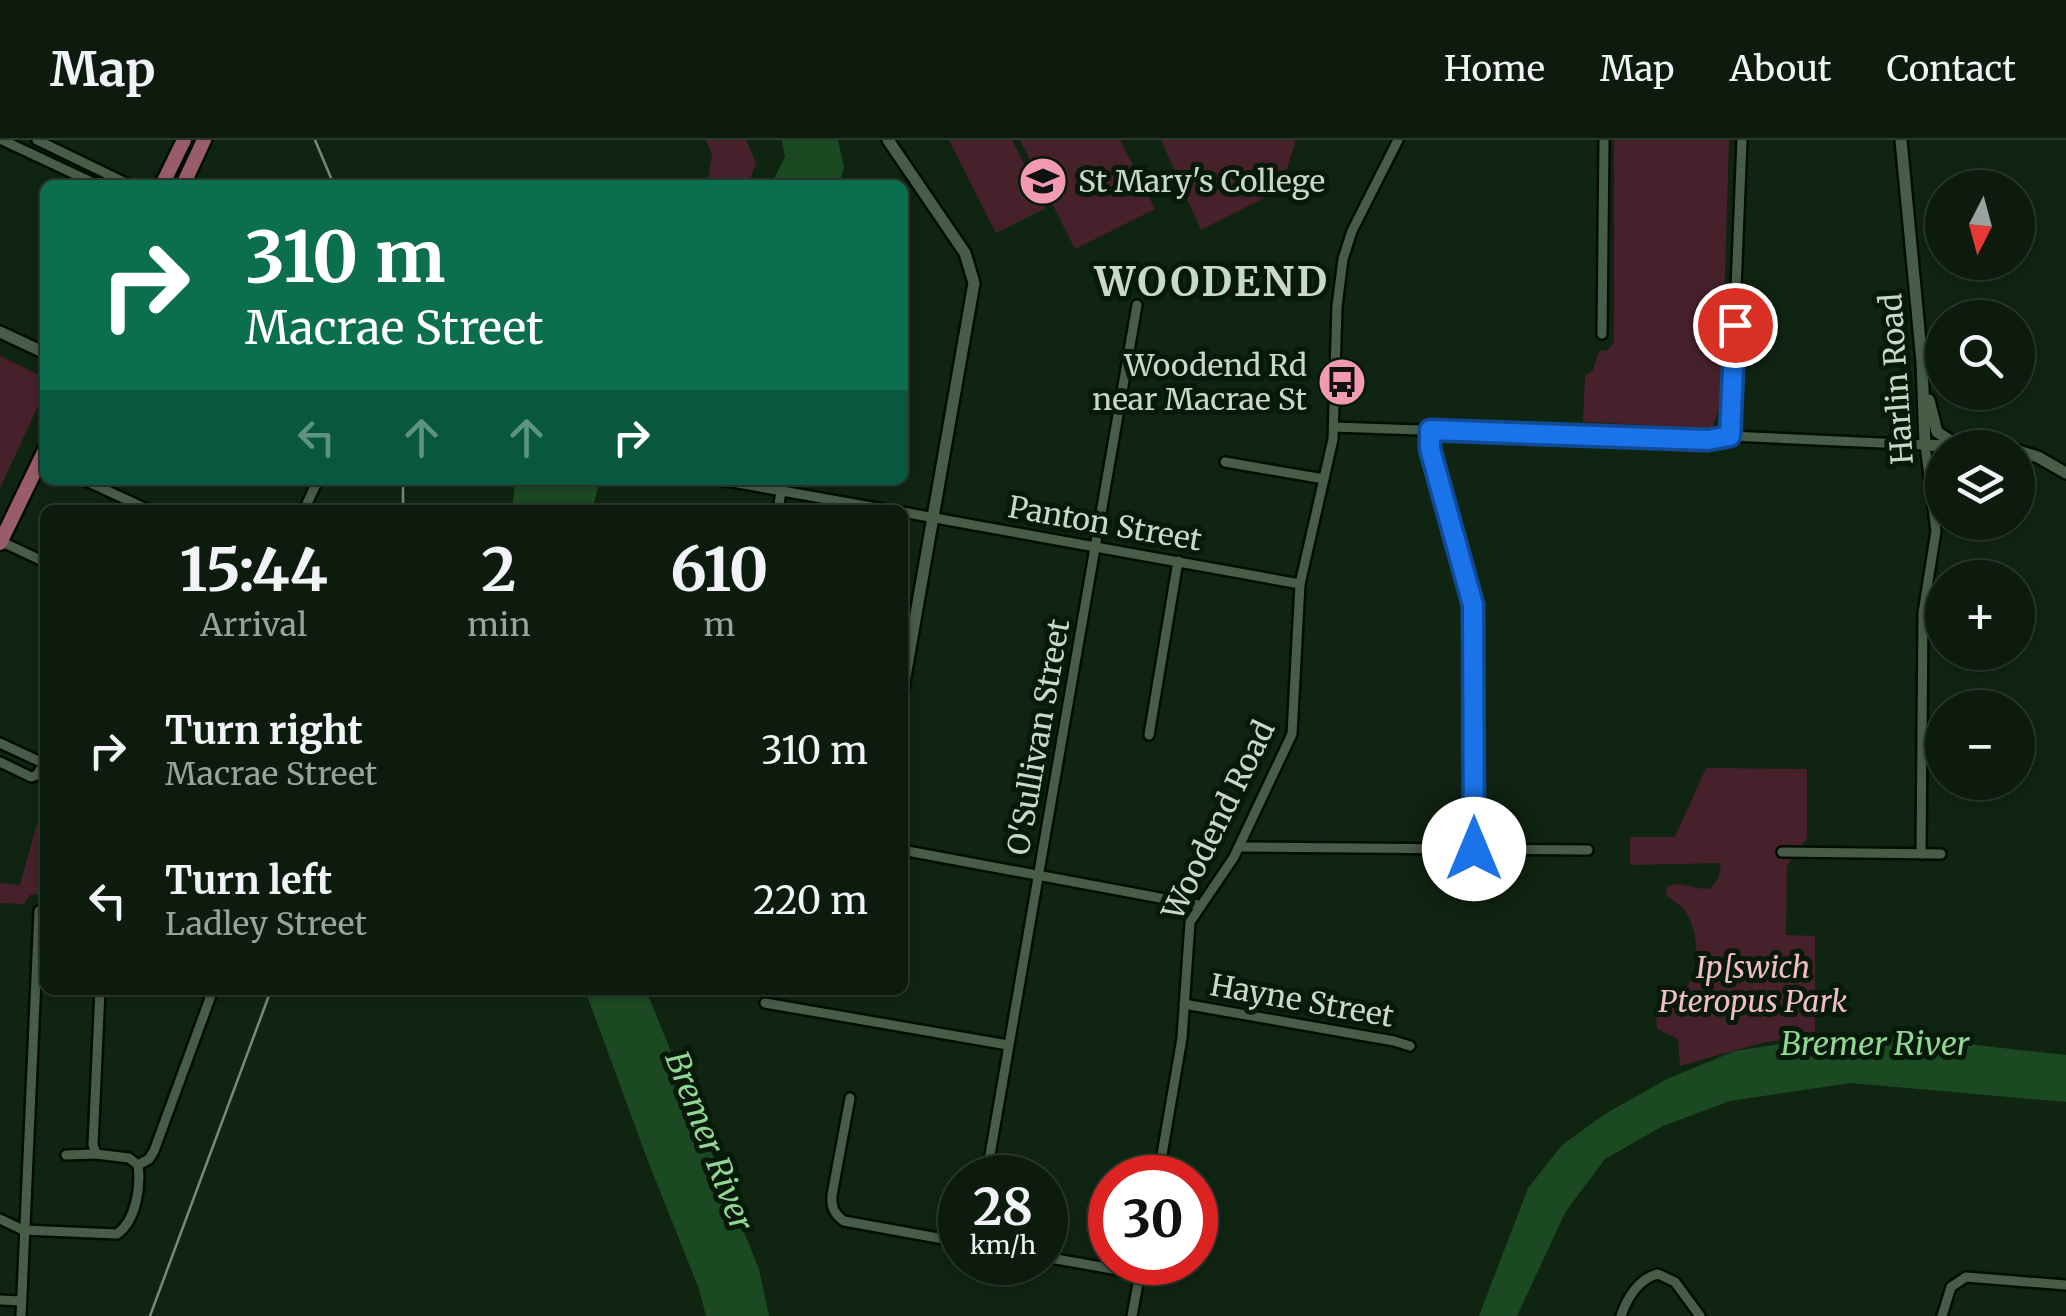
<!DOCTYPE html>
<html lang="en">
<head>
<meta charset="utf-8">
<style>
  :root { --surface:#0c1b0e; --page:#152417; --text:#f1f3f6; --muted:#9aa19e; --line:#2c392e }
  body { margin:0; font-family:Merriweather,serif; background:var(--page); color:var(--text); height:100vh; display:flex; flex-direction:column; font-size:38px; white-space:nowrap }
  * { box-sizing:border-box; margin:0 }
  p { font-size:32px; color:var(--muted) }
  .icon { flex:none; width:55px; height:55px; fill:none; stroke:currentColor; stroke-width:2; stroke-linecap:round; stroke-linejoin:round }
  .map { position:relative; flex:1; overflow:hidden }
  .panel { position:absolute; left:40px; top:365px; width:868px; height:490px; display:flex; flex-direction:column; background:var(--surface); border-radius:15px; box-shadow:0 2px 8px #0004,0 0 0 2px var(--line) }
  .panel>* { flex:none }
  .banner { position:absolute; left:40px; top:40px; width:868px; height:305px; border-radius:15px; box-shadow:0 2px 8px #0004,0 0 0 2px var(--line); background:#0b6e4f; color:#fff; overflow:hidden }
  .needle { width:65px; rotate:186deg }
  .buttons { position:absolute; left:1925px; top:30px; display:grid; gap:20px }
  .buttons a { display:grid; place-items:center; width:110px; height:110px; border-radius:50%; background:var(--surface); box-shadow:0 2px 8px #0004,0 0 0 2px var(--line); font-size:50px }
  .speed { position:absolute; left:938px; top:1015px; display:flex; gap:20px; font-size:50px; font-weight:700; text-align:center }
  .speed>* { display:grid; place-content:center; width:130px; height:130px; border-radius:50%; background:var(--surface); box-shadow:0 2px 8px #0004,0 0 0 2px var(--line); line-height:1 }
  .speed small { font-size:25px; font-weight:400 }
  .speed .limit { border:15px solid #d22; background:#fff; color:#111 }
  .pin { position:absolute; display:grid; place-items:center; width:85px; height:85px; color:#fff; margin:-42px; border:5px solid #fff; border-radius:50%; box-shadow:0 2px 10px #0007 }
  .me { position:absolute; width:110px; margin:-55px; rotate:0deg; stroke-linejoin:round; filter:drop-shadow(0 0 8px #0008) }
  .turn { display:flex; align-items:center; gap:35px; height:210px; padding:0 40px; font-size:45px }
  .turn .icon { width:130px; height:130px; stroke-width:2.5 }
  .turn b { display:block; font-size:70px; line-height:85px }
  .lanes { display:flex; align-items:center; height:95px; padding:0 40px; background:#0003; justify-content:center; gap:50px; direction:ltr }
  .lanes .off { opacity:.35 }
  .eta { display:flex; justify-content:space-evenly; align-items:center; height:170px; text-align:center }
  .eta b { font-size:60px; font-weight:700; line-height:70px }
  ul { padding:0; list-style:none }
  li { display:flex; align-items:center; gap:30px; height:150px; padding:0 40px }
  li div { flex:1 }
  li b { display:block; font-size:38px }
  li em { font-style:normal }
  header { display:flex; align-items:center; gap:60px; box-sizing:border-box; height:140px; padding:0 50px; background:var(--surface); border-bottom:2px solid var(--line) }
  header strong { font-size:48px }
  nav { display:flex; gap:55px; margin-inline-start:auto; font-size:35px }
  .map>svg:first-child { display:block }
  .green { fill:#46212c }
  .water { fill:#1b4921 }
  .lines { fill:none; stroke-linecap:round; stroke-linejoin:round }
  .street-casing { stroke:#000d01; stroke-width:14 }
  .secondary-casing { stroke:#000d01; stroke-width:16 }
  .primary-casing { stroke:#000d01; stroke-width:19 }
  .street { stroke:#475d48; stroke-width:9 }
  .secondary { stroke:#475d48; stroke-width:11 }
  .primary { stroke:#995c6a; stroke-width:14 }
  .rail { stroke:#79887a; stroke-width:2.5 }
  .route-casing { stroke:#114b97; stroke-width:25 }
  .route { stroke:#1a73e8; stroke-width:18 }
  .labels { text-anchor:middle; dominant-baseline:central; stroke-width:10; stroke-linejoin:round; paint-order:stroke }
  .poi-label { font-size:30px; fill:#cbd7cb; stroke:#071a09; text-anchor:start }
  .street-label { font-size:30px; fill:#cbd7cb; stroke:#071a09 }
  .park-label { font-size:30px; font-style:italic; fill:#f4bbc9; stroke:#071a09 }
  .water-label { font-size:32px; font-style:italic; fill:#91d695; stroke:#071a09 }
  .district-label { font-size:40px; font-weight:bold; letter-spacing:2.5px; fill:#cbd7cb; stroke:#071a09 }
</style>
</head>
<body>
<header>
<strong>Map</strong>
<nav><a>Home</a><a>Map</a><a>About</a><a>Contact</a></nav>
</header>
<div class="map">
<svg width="2066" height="1176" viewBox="0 0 2066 1176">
  <rect width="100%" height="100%" fill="#102412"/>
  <g class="green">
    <polygon points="706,0 746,0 756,23 748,45 707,45 712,15"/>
    <polygon points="949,0 1012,0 1046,68 996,93"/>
    <polygon points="1020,0 1120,0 1155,69 1075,109"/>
    <polygon points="1161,0 1294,0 1295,3 1280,50 1201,90"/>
    <polygon points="1614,0 1729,0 1721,264 1712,288 1583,282 1585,236 1593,230 1599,211 1607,210 1614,203"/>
    <polygon points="0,216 45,238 45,251 0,348"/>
    <path d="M1706,628L1807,629V698L1787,726L1786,795L1815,796V896L1765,902L1680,926L1678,899L1657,889C1653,857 1672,867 1686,848C1701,828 1699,791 1685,771C1681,765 1673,761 1667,756L1666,748C1679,738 1696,752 1711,748L1719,737L1721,723L1630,725V697H1675Z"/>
    <polygon points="45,654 45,754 30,755 24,764 0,763 0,743 20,745"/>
  </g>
  <g class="water">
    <polygon points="782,0 838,0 844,27 839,45 771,45 785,17"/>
    <polygon points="515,340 600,340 592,370 512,370"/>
    <polygon points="585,850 646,850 759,1129 769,1176 706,1176 699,1149 648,1021"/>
    <polygon points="1886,895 2066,915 2066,962 1851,943 1730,961 1663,986 1605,1019 1566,1071 1517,1176 1479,1176 1528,1048 1562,1005 1605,974 1667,939 1735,911 1811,899"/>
  </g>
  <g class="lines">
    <g class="street-casing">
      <g id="street">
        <polyline points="2,0 98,45"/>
        <polyline points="37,0 130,45"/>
        <polyline points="1602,194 1604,0"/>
        <polyline points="1334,287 1708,300 1730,296 1925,305 1936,391 1923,473 1921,714"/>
        <polyline points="1430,290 1430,309 1473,465 1474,709"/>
        <polyline points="1730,296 1742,0"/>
        <polyline points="1225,322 1324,339"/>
        <polyline points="84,340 149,370"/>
        <polyline points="721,340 888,370"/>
        <polyline points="304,370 318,340"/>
        <polyline points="778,370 781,352"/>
        <polyline points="902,372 1300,444"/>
        <polyline points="0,401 45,422"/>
        <polyline points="1149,595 1178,421"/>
        <polyline points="0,603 45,624"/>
        <polyline points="0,622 31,637 37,635 44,624"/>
        <polyline points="1239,707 1588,710"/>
        <polyline points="902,710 1198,765"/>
        <polyline points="1782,712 1941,714"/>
        <polyline points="100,850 93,1005 96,1014 129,1018 138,1025"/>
        <polyline points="765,863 1008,905"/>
        <polyline points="1184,864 1394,901 1410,906"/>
        <path d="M850,958L832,1055C831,1067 834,1074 844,1081L960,1102"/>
        <polyline points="66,1015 96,1014"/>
        <polyline points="138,1025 149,1019 154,1011 213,850"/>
        <polyline points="986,1038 1137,165"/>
        <polyline points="1158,1038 1182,898 1190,782 1234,717 1292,594 1300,444 1333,299 1337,166 1343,119 1352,91 1398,0"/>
        <path d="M0,1079L23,1090L117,1094C136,1081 141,1047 138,1025"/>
        <polyline points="1045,1117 1140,1134"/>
        <polyline points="0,1160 21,1161"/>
        <polyline points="21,1176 39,771"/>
        <polyline points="1132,1176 1142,1122"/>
        <path d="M1621,1176C1627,1158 1639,1138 1658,1134L1675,1142L1700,1176"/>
        <polyline points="1942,1176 1951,1147 1966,1137 2066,1145"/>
      </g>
    </g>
    <g class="secondary-casing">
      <g id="secondary">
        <polyline points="888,0 965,113 974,143 902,554"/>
        <polyline points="1901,0 1922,222 1925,305 1990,308"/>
        <polyline points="0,192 45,213"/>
        <polyline points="1929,260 1937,292 1957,305"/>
        <polyline points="2018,311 2038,317 2066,333"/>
      </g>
    </g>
    <g class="primary-casing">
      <g id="primary">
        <polyline points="162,45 184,0"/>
        <polyline points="183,45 204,0"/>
        <polyline points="0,403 45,310"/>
      </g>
    </g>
    <use href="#street" class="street"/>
    <use href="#secondary" class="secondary"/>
    <use href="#primary" class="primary"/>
    <g class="rail">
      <polyline points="315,0 334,45"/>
      <polyline points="403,370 403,340"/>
      <polyline points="150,1176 271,850"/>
    </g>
  </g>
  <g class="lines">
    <g class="route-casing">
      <polyline id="route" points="1474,709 1473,465 1430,309 1430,290 1708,300 1730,296 1735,185"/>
    </g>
    <use href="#route" class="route"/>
  </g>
  <defs>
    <g id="school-disc" transform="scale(2.5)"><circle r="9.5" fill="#f19ab2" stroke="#071a09"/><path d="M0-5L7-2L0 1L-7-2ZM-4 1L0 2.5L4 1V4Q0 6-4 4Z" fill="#111"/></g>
    <g id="bus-disc" transform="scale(2.5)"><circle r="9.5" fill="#f19ab2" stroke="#071a09"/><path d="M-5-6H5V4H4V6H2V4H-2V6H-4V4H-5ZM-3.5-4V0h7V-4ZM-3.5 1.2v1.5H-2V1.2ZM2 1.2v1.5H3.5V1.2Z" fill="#111"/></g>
  </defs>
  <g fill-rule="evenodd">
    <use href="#school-disc" x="1043" y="41"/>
    <use href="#bus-disc" x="1342" y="242"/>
  </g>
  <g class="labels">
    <g class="poi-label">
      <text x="1078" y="41">St Mary's College</text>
      <text x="1307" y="225" text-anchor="end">Woodend Rd<tspan x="1307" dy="34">near Macrae St</tspan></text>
    </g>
    <g class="street-label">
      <text transform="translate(1896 239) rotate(-94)">Harlin Road</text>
      <text transform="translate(1105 383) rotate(10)">Panton Street</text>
      <text transform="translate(1038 597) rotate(-80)">O'Sullivan Street</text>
      <text transform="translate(1218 680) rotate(-64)">Woodend Road</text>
      <text transform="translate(1302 860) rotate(10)">Hayne Street</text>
    </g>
    <g class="park-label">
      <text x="1753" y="827">Ip[swich<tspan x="1753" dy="34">Pteropus Park</tspan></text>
    </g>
    <g class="water-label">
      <text x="1875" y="904">Bremer River</text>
      <text transform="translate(709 1001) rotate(69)">Bremer River</text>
    </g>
    <g class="district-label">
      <text x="1212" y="142">WOODEND</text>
    </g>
  </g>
</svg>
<div class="buttons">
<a><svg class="needle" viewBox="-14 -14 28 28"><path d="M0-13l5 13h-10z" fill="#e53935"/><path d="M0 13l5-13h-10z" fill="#9aa19e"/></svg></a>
<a><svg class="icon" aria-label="search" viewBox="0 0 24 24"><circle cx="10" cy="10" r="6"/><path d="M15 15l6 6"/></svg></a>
<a><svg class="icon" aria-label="layers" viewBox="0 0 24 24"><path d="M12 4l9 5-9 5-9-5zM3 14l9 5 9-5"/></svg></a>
<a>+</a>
<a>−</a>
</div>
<div class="speed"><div>28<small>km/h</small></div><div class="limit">30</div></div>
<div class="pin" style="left:1735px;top:185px;background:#d93025"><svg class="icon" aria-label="arrive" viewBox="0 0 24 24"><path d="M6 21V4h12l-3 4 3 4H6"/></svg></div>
<svg class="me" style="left:1474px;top:709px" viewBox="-20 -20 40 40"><circle r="19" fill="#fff"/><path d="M0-13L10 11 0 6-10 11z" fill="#1a73e8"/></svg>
<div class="banner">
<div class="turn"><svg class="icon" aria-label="right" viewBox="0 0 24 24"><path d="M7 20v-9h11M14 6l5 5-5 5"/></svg><div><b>310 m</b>Macrae Street</div></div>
<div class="lanes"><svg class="icon off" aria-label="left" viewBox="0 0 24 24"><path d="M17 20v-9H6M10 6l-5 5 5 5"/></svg><svg class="icon off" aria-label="ahead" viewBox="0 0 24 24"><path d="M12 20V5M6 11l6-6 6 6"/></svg><svg class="icon off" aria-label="ahead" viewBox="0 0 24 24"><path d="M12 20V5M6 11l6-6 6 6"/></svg><svg class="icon" aria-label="right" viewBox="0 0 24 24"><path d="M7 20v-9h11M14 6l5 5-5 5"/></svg></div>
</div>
<section class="panel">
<div class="eta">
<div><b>15:44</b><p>Arrival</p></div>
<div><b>2</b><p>min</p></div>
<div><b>610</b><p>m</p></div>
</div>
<ul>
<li><svg class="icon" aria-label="right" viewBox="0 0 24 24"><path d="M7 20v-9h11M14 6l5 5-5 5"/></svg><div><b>Turn right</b><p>Macrae Street</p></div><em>310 m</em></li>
<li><svg class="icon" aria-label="left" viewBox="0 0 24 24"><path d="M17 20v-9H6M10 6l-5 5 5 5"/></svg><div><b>Turn left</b><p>Ladley Street</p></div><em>220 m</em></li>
</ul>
</section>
</div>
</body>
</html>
